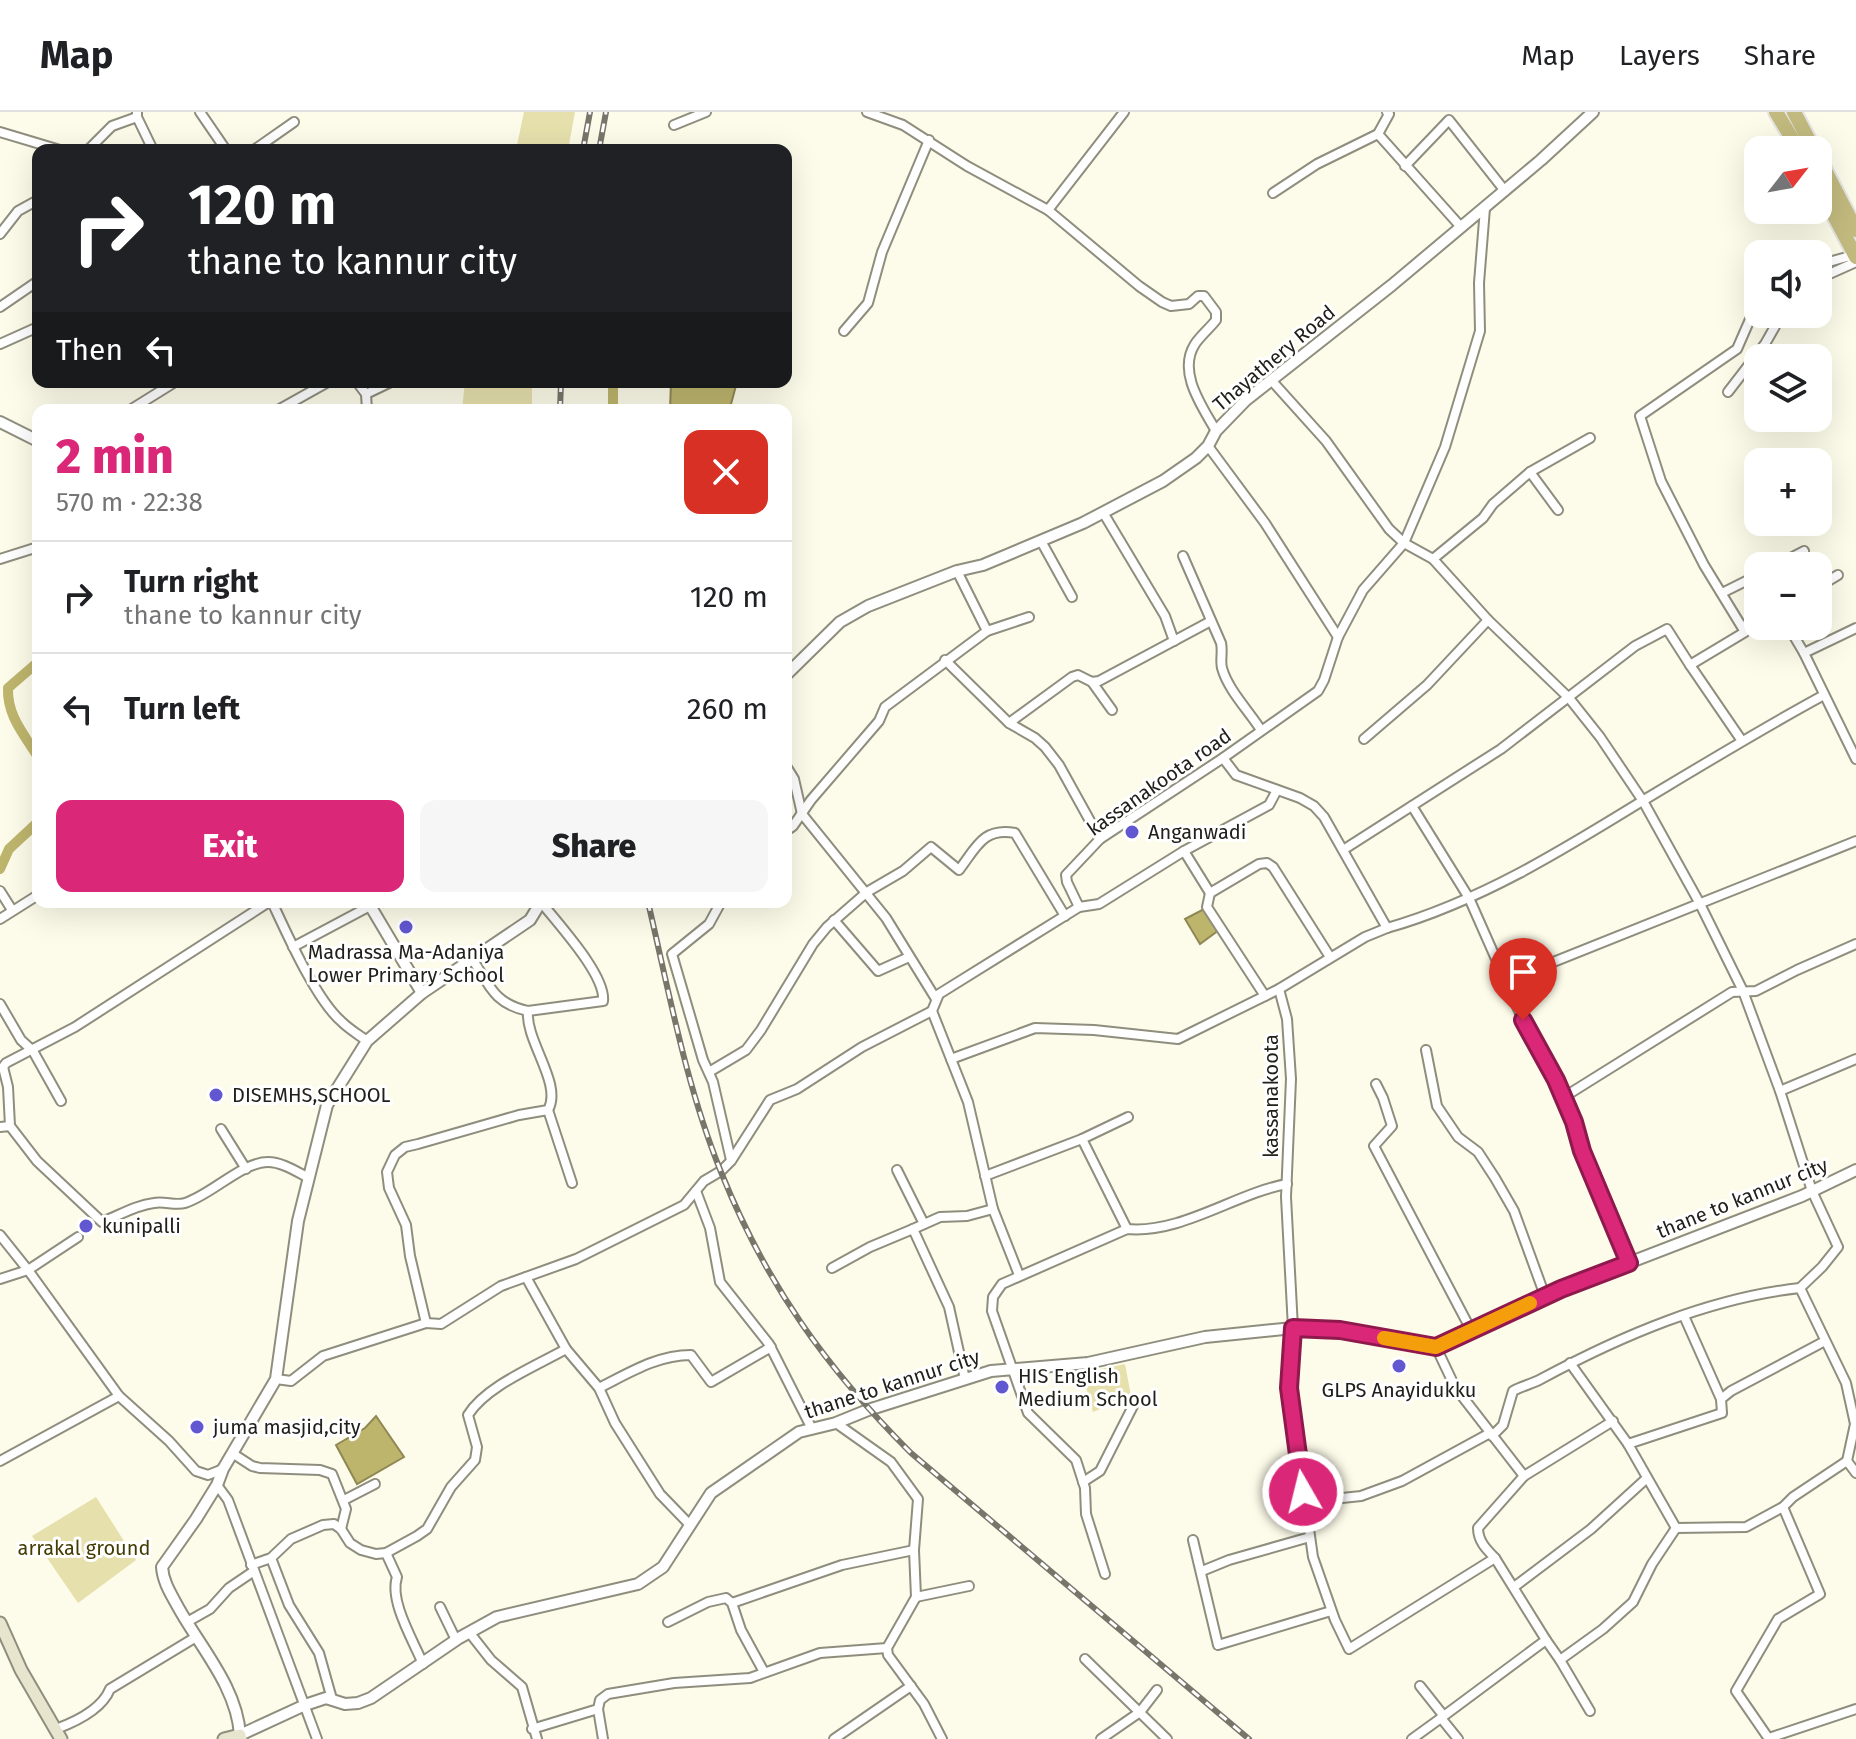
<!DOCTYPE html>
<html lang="en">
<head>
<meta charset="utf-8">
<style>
  :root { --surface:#fff; --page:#f6f6f6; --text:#202124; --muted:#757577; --line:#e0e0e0; --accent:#db2777 }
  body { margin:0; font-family:"Fira Sans",sans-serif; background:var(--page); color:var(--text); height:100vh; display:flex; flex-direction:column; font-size:30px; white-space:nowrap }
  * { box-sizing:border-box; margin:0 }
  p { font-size:26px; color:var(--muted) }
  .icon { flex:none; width:44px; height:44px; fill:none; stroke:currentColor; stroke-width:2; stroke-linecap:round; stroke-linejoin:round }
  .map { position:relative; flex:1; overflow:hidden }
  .details { position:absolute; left:32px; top:292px; width:760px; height:504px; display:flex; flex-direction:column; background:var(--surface); border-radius:16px; box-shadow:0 8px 32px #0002 }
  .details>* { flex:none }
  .guide { position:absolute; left:32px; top:32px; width:760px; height:244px; border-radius:16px; box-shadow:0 8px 32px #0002; background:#202124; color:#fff; overflow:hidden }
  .needle { width:52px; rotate:59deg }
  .tools { position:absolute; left:1744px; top:24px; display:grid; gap:16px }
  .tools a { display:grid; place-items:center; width:88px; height:88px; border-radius:16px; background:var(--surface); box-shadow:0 8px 32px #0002; font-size:40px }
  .pin { position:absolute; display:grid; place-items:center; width:68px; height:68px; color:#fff; margin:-82px -34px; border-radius:50% 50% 50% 0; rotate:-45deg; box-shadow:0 0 8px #0007 }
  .pin .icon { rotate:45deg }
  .me { position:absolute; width:88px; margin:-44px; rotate:352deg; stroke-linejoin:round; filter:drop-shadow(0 0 6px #0008) }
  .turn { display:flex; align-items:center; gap:28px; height:168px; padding:0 24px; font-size:36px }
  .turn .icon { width:104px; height:104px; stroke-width:2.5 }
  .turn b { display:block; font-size:56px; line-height:68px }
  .then { display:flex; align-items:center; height:76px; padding:0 24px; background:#0003; gap:16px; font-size:30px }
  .round { display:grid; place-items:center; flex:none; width:84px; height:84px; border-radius:16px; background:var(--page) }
  .head { display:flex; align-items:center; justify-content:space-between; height:136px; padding:0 24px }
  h1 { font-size:48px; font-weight:800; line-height:60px; color:var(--accent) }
  .primary-button { display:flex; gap:16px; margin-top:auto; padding:16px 24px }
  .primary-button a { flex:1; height:92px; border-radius:16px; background:var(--accent); color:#fff; font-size:32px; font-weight:800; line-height:92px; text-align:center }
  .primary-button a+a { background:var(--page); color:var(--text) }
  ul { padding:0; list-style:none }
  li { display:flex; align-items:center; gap:24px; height:112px; padding:0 24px; border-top:2px solid var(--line) }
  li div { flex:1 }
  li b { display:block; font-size:30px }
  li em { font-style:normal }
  header { display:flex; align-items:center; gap:48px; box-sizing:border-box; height:112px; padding:0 40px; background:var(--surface); border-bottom:2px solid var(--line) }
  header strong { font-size:38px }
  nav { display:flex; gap:44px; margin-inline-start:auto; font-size:28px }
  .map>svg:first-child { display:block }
  .green { fill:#e6e0ad }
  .water { fill:#beb56d; stroke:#8f8854; stroke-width:2 }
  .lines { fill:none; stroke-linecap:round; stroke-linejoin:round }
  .canal { stroke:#beb56d; stroke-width:10 }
  .minor-casing { stroke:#8f8e7e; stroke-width:12 }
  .tertiary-casing { stroke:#8f8e7e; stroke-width:14 }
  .secondary-casing { stroke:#8f8e7e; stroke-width:15 }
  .trunk-casing { stroke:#e4e4e4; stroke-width:18 }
  .minor { stroke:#fff; stroke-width:8 }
  .tertiary { stroke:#fff; stroke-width:10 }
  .secondary { stroke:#e8e5ce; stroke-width:11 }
  .trunk { stroke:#c2ba7e; stroke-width:14 }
  .rail-casing { stroke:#78766b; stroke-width:6 }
  .rail { stroke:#fff; stroke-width:3; stroke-dasharray:9; stroke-linecap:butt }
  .route-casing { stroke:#8e194d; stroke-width:20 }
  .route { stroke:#db2777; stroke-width:14 }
  .slow { stroke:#f59e0b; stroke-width:14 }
  .poi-dot { fill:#6157d0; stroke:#fff; stroke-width:3 }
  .labels { text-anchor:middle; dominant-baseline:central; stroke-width:6; stroke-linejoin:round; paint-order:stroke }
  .street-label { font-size:20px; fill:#21201a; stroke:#fff }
  .poi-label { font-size:20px; fill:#21201a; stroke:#fff; text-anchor:start }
  .park-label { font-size:20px; fill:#443d02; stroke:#fff }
</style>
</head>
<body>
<header>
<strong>Map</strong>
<nav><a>Map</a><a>Layers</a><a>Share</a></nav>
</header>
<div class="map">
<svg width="1856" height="1627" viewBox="0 0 1856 1627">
  <rect width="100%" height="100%" fill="#fdfbe9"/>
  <g class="green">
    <polygon points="524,0 575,0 568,38 516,38"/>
    <polygon points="465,270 532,270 532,298 462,298"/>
    <polygon points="1125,1252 1131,1284 1093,1300 1082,1261"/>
    <polygon points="96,1385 136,1448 78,1491 32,1424"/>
  </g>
  <g class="water">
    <polygon points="671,270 737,270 731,292 725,298 670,298"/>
    <polygon points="1204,797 1219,818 1200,832 1185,807"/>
    <polygon points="376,1304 404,1345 357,1372 336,1333 365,1316"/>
  </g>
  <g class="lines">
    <g class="canal">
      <polyline points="613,298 613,270"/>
      <path d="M38,550L8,576C7,604 24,622 38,645"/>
      <polyline points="0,757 9,737 38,710"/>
    </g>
    <g class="minor-casing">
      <g id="minor">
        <polyline points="200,0 226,38"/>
        <path d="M867,0L903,13L967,54L1048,98L1139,174L1162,190L1171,194L1189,192L1198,184H1204L1216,200V208C1210,216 1201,223 1195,232C1177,260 1202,294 1216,319"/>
        <polyline points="1387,0 1389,2 1378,22 1461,115"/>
        <polyline points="137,5 153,38"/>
        <polyline points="674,13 706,0"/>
        <polyline points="0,20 60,38"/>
        <polyline points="88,38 112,14 137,5 137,0"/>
        <polyline points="254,38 294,10"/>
        <polyline points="1405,54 1449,8 1505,79"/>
        <polyline points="1273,81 1317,52 1378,22"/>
        <polyline points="1048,98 1124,0"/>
        <polyline points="0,122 18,99 38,88"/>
        <polyline points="1818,153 1854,143"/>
        <polyline points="1818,167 1856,150"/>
        <polyline points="0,195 38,169"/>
        <polyline points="844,219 868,191 882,140 929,28"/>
        <polyline points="0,232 38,215"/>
        <polyline points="1271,268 1326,329 1389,417 1404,431 1433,447"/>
        <polyline points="357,270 366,282 367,298"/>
        <polyline points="1728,280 1765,232 1782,202"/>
        <polyline points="366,282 391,270"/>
        <polyline points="130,298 175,270"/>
        <polyline points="278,298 328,270"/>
        <polyline points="1590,326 1530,360 1493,392 1483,406 1433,447 1488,508 1569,586 1600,625 1643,689 1699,790 1743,879 1780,979 1812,1079 1838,1135 1822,1155 1800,1176 1846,1271 1855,1312 1847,1349 1856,1361"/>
        <polyline points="1208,334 1265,411 1338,525"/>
        <polyline points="1530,360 1558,398"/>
        <polyline points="1104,402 1165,504 1174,529"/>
        <polyline points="1041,429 1072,485"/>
        <path d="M1183,444L1221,531C1223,540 1220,548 1222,556C1228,578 1249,599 1261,618"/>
        <polyline points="0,447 38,435"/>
        <polyline points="1775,454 1804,439"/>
        <polyline points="1818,475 1838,463"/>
        <polyline points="1722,481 1758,463"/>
        <polyline points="1744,514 1758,506"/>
        <polyline points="1788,514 1804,541"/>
        <polyline points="1856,516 1804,541 1856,647"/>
        <polyline points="987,519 1029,505"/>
        <polyline points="945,548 1009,611 1035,626 1045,635 1059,653 1100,727"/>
        <polyline points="1690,553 1742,629"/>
        <polyline points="1092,570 1112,598"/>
        <polyline points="1009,611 1072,565 1078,563 1092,570 1099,569 1211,509"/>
        <polyline points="1364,627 1427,573 1488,508"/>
        <path d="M1223,646L1236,663L1300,686L1314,694L1324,705L1387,816C1479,790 1563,738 1644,688C1704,652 1763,616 1824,583"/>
        <polyline points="786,654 794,667 802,702 886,806 936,887"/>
        <polyline points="1412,694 1469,786 1523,908 1556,968 1629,1151"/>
        <polyline points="786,719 793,714 811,688 879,609 885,595 987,519 957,459"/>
        <polyline points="1343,738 1501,637 1635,534 1667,517 1690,553 1745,520 1704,453 1661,369 1640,304 1737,237 1758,189"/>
        <polyline points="1184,739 1269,693 1277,678"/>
        <polyline points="0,779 12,798"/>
        <path d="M272,790C287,822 316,888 342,910C349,917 359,923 367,929"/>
        <polyline points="721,790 709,812 672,842 703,948 713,970 731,1048"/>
        <polyline points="1079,795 1099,792 1184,739 1210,781"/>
        <polyline points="0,807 38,783"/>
        <polyline points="834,808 878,859 909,845"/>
        <polyline points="1387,816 1365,825 1279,877 1287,907 1291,967 1286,1085 1293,1216 1289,1276 1313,1445 1335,1508 1349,1537 1495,1446 1546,1528 1441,1606 1458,1627"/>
        <polyline points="293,835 370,794"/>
        <path d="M473,848C490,875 495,892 528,899"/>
        <polyline points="1506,869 1856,729"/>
        <polyline points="1265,884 1207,795 1210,781 1259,752 1267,751 1273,755 1330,845"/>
        <polyline points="0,892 21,928 33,939 61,989"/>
        <polyline points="1426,938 1437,994 1458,1025 1478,1040 1495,1066 1514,1099 1545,1184"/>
        <polyline points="951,947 1035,916 1094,918 1178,927 1279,877"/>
        <path d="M709,960L746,938L761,918L813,832L827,815L867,780L903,759L931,735L959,758C976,736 983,715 1015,721L1065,804"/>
        <polyline points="1376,972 1383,986 1392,1014 1374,1034 1471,1218"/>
        <polyline points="1780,979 1856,947"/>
        <polyline points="1564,985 1732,880 1756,879 1797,858 1856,832"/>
        <polyline points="548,998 572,1071"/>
        <polyline points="10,1014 8,975 3,955 6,951 75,915 269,790"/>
        <path d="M0,1015L10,1014L37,1049L102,1110C120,1103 136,1093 154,1091C165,1089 175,1094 185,1091C211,1083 242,1050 268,1050C282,1050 297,1060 309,1066"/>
        <polyline points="221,1017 246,1057"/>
        <polyline points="1082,1027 1127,1117"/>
        <polyline points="897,1058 924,1112"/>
        <polyline points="985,1064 1082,1027 1128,1005"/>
        <polyline points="696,1079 710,1116 720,1170 769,1232 812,1317"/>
        <polyline points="0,1123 28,1158 119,1284 169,1329 196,1359 208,1363 223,1357"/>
        <polyline points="832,1156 870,1135 913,1117"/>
        <polyline points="1019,1163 993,1097 968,990 932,899 939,882 1079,795 1067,770 1066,763 1100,727 1223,646 1318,579 1324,568 1338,525 1363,478 1404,431 1445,335 1480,219 1479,171 1485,96"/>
        <polyline points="526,1165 566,1237 599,1276 615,1311 660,1382 690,1413"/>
        <polyline points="0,1167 28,1158 78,1125"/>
        <polyline points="1684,1204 1721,1287"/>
        <polyline points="426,1211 441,1212 501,1174 576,1147 684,1093 704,1069 721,1059 731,1049 770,988 797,977 862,935 932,899"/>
        <polyline points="1436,1235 1455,1275 1524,1364 1613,1309"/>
        <polyline points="1570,1251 1628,1332 1676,1416 1746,1415 1783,1395 1820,1482 1778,1507 1736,1579 1769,1627"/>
        <path d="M276,1267L291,1269L323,1244L426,1211L410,1144L406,1113L389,1076L387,1060L395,1043L405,1035L418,1032L519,1003L548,998C563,972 525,929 528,899L603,889C606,863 558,812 541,790"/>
        <polyline points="965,1267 949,1195 913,1117 940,1105 967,1104 993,1097"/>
        <path d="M599,1276C629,1261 657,1243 691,1243L711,1270L771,1235"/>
        <polyline points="836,1311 891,1350 918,1387 914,1438 916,1485 887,1536 888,1543 924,1592 942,1627"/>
        <path d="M1492,1324L1503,1313L1513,1279C1522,1274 1532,1272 1541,1267C1621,1224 1709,1186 1800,1176"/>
        <polyline points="1628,1332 1722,1301 1721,1287 1731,1279 1825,1229"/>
        <polyline points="232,1341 252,1354 260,1356 320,1358 332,1362 346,1397 341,1417"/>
        <polyline points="0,1349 119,1284"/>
        <polyline points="1083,1370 1100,1359 1133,1294"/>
        <polyline points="217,1373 228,1388 317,1627"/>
        <polyline points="344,1388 375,1372"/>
        <polyline points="1304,1390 1361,1384 1402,1369 1490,1321"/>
        <polyline points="1783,1395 1793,1385 1847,1349"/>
        <polyline points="1193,1428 1218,1533 1331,1499"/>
        <path d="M386,1441L397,1465C389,1489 413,1528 423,1552"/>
        <polyline points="271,1446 289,1493 319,1541 332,1587"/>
        <path d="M1495,1446C1486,1437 1478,1429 1478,1416L1524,1364"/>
        <path d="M251,1453L271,1446L291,1427L323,1413L334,1412L341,1417L350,1431L361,1438L376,1442L386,1441L417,1424L427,1417L451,1375L475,1348L477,1335L468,1303C486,1274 536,1254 566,1237"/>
        <polyline points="1202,1459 1229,1448 1310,1425"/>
        <path d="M1105,1462L1086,1402L1085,1376L1076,1348L1028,1301L992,1199L993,1185L1002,1172L1127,1117C1182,1122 1236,1081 1287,1072"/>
        <polyline points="1514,1475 1591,1417 1647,1366"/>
        <polyline points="916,1485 969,1474"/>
        <polyline points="732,1491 842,1453 914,1438"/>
        <polyline points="440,1495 456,1528"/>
        <polyline points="187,1510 210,1497 229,1476 254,1459"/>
        <polyline points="668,1510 708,1490 726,1486 732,1491 741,1518 764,1560"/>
        <polyline points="469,1520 491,1548 522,1575 537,1627"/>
        <polyline points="1546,1528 1560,1548 1603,1517 1633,1490 1652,1452 1676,1416"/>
        <polyline points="1085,1547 1167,1627"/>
        <polyline points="1560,1548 1590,1599"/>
        <polyline points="1420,1574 1443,1603"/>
        <polyline points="598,1597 603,1627"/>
        <path d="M56,1617C75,1610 102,1597 110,1577L196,1525"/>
        <polyline points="532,1617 598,1597 600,1588 608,1582 674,1571 750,1566 820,1541 887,1536"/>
        <polyline points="1769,1626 1856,1597"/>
        <polyline points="834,1627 911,1574"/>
        <polyline points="1101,1627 1140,1600 1157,1578"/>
        <polyline points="1412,1627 1441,1606"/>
      </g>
    </g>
    <g class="tertiary-casing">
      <g id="tertiary">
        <polyline points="0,310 38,329"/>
        <polyline points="786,563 840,510 868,494 957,459 983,453 1083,411 1163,369 1196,346 1208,334 1216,319 1246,288 1392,173 1541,48 1593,0"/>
        <polyline points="368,790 422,881"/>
        <path d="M541,790L530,808L422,881L367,929L327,993L298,1109L276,1267L223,1357L217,1373L196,1407L162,1455C163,1470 171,1482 178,1495C200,1535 237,1575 240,1623L305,1593L326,1586L345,1592L358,1591L371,1586L459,1526L497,1505L638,1472L663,1455L711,1381L799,1320L836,1311L868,1298L991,1259L1088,1251L1205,1225L1293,1216L1340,1218L1436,1235L1561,1177L1802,1084L1856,1058"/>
      </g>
    </g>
    <g class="secondary-casing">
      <g id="secondary">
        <polyline points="0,1511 21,1558 61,1627"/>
        <polyline points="224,1627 240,1623 241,1627"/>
      </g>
    </g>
    <g class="trunk-casing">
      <g id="trunk">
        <polyline points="1776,0 1799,38"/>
        <polyline points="1794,0 1814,38"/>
        <polyline points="1818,45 1856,118"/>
        <polyline points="1818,73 1856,145"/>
      </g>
    </g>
    <use href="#minor" class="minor"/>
    <use href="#tertiary" class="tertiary"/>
    <use href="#secondary" class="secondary"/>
    <use href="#trunk" class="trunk"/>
    <g class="rail-casing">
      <g id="rail">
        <polyline points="583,38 590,0"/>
        <polyline points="599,38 606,0"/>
        <polyline points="560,298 561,270"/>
        <path d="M648,790C669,880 686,974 721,1060C766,1172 826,1256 911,1341L1249,1627"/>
      </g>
    </g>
    <use href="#rail" class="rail"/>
  </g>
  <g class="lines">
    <g class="route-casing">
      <polyline id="route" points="1303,1380 1289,1276 1293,1216 1340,1218 1436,1235 1561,1177 1629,1151 1582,1039 1574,1010 1556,968 1523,908"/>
    </g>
    <use href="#route" class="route"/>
    <polyline class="slow" points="1384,1226 1436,1235 1530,1191"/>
  </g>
  <g class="poi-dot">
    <circle cx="1132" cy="720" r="8"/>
    <circle cx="406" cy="815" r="8"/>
    <circle cx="216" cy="983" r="8"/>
    <circle cx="86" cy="1114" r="8"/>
    <circle cx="1399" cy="1254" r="8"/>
    <circle cx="1002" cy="1275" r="8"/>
    <circle cx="197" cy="1315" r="8"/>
  </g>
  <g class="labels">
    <g class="street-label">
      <text transform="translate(1274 246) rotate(-40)">Thayathery Road</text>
      <text transform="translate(1159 670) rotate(-35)">kassanakoota road</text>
      <text transform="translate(1271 984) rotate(-90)">kassanakoota</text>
      <text transform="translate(1742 1086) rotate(-22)">thane to kannur city</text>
      <text transform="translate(892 1272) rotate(-18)">thane to kannur city</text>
    </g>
    <g class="poi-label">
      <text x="1148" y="720">Anganwadi</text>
      <text x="406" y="840" text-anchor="middle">Madrassa Ma-Adaniya<tspan x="406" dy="23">Lower Primary School</tspan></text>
      <text x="232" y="983">DISEMHS,SCHOOL</text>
      <text x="102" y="1114">kunipalli</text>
      <text x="1018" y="1264">HIS English<tspan x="1018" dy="23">Medium School</tspan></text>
      <text x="1399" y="1278" text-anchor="middle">GLPS Anayidukku</text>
      <text x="213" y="1315">juma masjid,city</text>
    </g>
    <g class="park-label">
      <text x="84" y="1436">arrakal ground</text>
    </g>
  </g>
</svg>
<div class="tools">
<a><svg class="needle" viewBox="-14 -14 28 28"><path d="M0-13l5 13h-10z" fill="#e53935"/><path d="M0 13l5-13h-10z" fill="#757577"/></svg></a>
<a><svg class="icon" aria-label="sound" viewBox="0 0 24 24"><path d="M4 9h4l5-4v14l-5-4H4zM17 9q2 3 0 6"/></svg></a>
<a><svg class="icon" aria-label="layers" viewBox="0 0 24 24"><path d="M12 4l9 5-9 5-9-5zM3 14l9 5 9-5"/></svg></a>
<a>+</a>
<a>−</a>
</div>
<div class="pin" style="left:1523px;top:908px;background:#d93025"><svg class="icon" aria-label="arrive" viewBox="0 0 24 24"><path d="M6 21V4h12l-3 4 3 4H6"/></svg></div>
<svg class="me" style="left:1303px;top:1380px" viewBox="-20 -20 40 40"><circle r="17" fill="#db2777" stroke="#fff" stroke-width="3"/><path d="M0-11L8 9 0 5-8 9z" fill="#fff"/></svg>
<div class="guide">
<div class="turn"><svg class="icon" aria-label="right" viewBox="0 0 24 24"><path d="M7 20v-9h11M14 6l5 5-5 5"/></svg><div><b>120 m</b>thane to kannur city</div></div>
<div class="then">Then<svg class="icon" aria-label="left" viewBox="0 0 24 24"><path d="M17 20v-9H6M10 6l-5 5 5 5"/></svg></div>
</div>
<section class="details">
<div class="head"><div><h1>2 min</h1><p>570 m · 22:38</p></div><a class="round" style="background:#d93025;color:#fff"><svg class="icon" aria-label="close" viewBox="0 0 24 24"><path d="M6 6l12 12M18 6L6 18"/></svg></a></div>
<ul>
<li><svg class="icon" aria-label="right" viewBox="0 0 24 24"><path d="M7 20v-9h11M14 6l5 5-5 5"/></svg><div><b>Turn right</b><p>thane to kannur city</p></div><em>120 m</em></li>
<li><svg class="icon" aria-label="left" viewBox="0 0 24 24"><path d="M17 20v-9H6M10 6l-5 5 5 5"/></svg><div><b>Turn left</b></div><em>260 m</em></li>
</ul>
<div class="primary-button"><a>Exit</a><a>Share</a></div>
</section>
</div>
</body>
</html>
